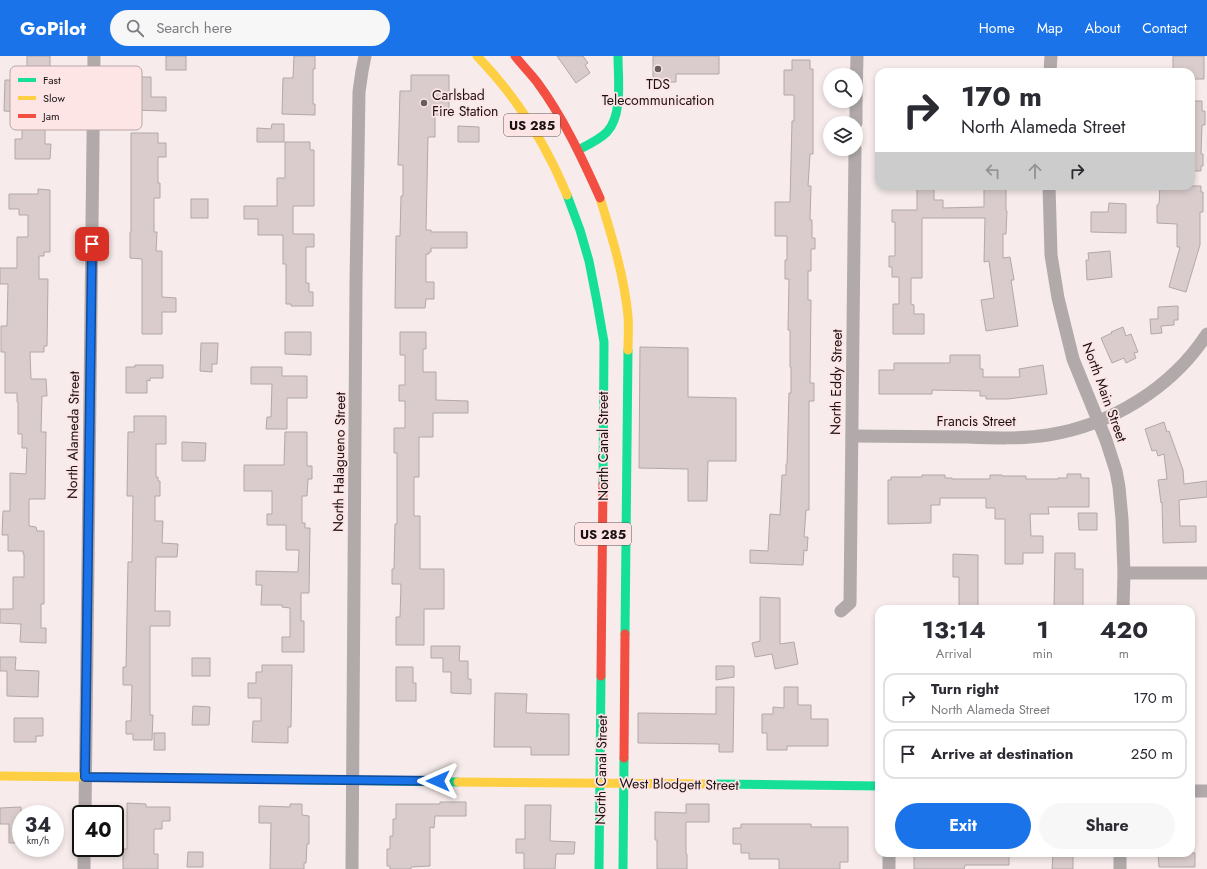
<!DOCTYPE html>
<html lang="en">
<head>
<meta charset="utf-8">
<style>
  :root { --surface:#fff; --page:#f7f7f7; --text:#2b2b33; --muted:#7c7c81; --line:#e1e1e2; --accent:#1a73e8 }
  body { margin:0; font-family:Jost,sans-serif; background:var(--page); color:var(--text); height:100vh; display:flex; flex-direction:column; font-size:15px; white-space:nowrap }
  * { box-sizing:border-box; margin:0 }
  p { font-size:13px; color:var(--muted) }
  .icon { flex:none; width:22px; height:22px; fill:none; stroke:currentColor; stroke-width:2; stroke-linecap:round; stroke-linejoin:round }
  .map { position:relative; flex:1; overflow:hidden }
  .drawer { position:absolute; left:875px; top:549px; width:320px; height:252px; display:flex; flex-direction:column; background:var(--surface); border-radius:12px; box-shadow:0 2px 6px #0003 }
  .drawer>* { flex:none }
  .guide { position:absolute; left:875px; top:12px; width:320px; height:122px; border-radius:12px; box-shadow:0 2px 6px #0003; background:#fff; color:var(--text); overflow:hidden }
  .fabs { position:absolute; left:823px; top:12px; display:grid; gap:8px }
  .fabs a { display:grid; place-items:center; width:40px; height:40px; border-radius:50%; background:var(--surface); box-shadow:0 2px 6px #0003; font-size:20px }
  .speed { position:absolute; left:12px; top:749px; display:flex; gap:8px; font-size:20px; font-weight:700; text-align:center }
  .speed>* { display:grid; place-content:center; width:52px; height:52px; border-radius:50%; background:var(--surface); box-shadow:0 2px 6px #0003; line-height:1 }
  .speed small { font-size:10px; font-weight:400 }
  .speed .limit { border:2px solid #111; border-radius:6px; background:#fff; color:#111 }
  .pin { position:absolute; display:grid; place-items:center; width:34px; height:34px; color:#fff; margin:-17px; border-radius:8px; box-shadow:0 2px 6px #0006 }
  .me { position:absolute; width:44px; margin:-22px; rotate:270deg; stroke-linejoin:round; filter:drop-shadow(0 0 3px #0008) }
  .turn { display:flex; align-items:center; gap:14px; height:84px; padding:0 20px; font-size:18px }
  .turn .icon { width:52px; height:52px; stroke-width:2.5 }
  .turn b { display:block; font-size:28px; line-height:34px }
  .lanes { display:flex; align-items:center; height:38px; padding:0 20px; background:#0003; justify-content:center; gap:20px; direction:ltr }
  .lanes .off { opacity:.35 }
  .eta { display:flex; justify-content:space-evenly; align-items:center; height:68px; text-align:center }
  .eta b { font-size:24px; font-weight:700; line-height:28px }
  .action { display:flex; gap:8px; margin-top:auto; padding:8px 20px }
  .action a { flex:1; height:46px; border-radius:24px; background:var(--accent); color:#fff; font-size:16px; font-weight:700; line-height:46px; text-align:center }
  .action a+a { background:var(--page); color:var(--text) }
  ul { padding:0; list-style:none }
  li { display:flex; align-items:center; gap:12px; height:50px; margin:0 8px 6px; padding:0 12px; border:2px solid var(--line); border-radius:12px }
  li div { flex:1 }
  li b { display:block; font-size:15px }
  li em { font-style:normal }
  header { display:flex; align-items:center; gap:24px; box-sizing:border-box; height:56px; padding:0 20px; background:var(--accent); color:#fff }
  header strong { font-size:19px }
  nav { display:flex; gap:22px; margin-inline-start:auto; font-size:14px }
  .search { width:280px; height:36px; background:var(--page); display:flex; align-items:center; gap:10px; box-sizing:border-box; padding:0 14px; border-radius:22px; color:var(--muted); font-size:15px }
  .map>svg:first-child { display:block }
  .building { fill:#dacccd; stroke:#b2a8a8 }
  .lines { fill:none; stroke-linecap:round; stroke-linejoin:round }
  .street { stroke:#b2aaaa; stroke-width:13 }
  .fast { stroke:#16e098; stroke-width:9 }
  .slow { stroke:#ffcf43; stroke-width:9 }
  .jam { stroke:#f24e42; stroke-width:9 }
  .route-casing { stroke:#114b97; stroke-width:10 }
  .route { stroke:#1a73e8; stroke-width:7 }
  .poi-dot { fill:#685d5e; stroke:#fde5e6; stroke-width:1.5 }
  .labels { text-anchor:middle; dominant-baseline:central; stroke-width:3.5; stroke-linejoin:round; paint-order:stroke }
  .shield { fill:#fde5e6; stroke:#5f5152; stroke-width:1 }
  .shield-label { font-size:13px; font-weight:bold; fill:#1b1112 }
  .poi-label { font-size:14px; fill:#1b1112; stroke:#fde5e6 }
  .street-label { font-size:14px; fill:#1b1112; stroke:#fde5e6 }
  .key { fill:#fde5e6; stroke:#b9a5a6; stroke-width:1 }
  .key-label { font-size:11px; fill:#1b1112 }
</style>
</head>
<body>
<header>
<strong>GoPilot</strong>
<div class="search"><svg class="icon" aria-label="search" viewBox="0 0 24 24"><circle cx="10" cy="10" r="6"/><path d="M15 15l6 6"/></svg>Search here</div>
<nav><a>Home</a><a>Map</a><a>About</a><a>Contact</a></nav>
</header>
<div class="map">
<svg width="1207" height="813" viewBox="0 0 1207 813">
  <rect width="100%" height="100%" fill="#f7ebeb"/>
  <g class="building">
    <polygon points="27,0 50,0 50,62 45,62 45,88 51,88 50,103 15,103 15,83 22,83 22,62 20,62 20,56 4,55 5,24 27,24"/>
    <rect x="166" y="0" width="20" height="14"/>
    <polygon points="294,0 315,0 315,13 313,13 313,48 315,48 315,59 282,58 283,22 293,22"/>
    <polygon points="557,0 583,0 588,7 585,9 590,17 576,27"/>
    <polygon points="653,0 719,0 719,18 676,18 676,26 653,26"/>
    <polygon points="1173,0 1204,0 1204,23 1191,23 1191,16 1173,16"/>
    <polygon points="792,4 810,4 810,13 813,13 813,98 810,98 808,130 811,130 810,164 812,164 812,182 815,182 815,193 811,193 811,215 808,215 808,244 811,244 810,327 814,327 814,345 809,345 809,454 806,454 804,481 808,481 807,495 804,494 803,509 750,507 750,494 768,495 770,458 780,459 782,419 786,419 786,408 787,408 789,337 791,337 791,311 790,311 790,274 788,274 789,223 785,223 785,204 787,204 787,180 775,180 775,146 790,146 792,65 794,65 794,39 784,39 784,14 792,14"/>
    <polygon points="411,19 449,19 449,59 435,59 435,81 428,81 426,174 431,174 431,176 467,176 467,192 431,192 431,196 429,196 429,198 426,198 426,226 434,226 434,243 426,243 425,252 395,252 396,180 400,180 401,140 403,140 403,109 398,109 400,35 411,35"/>
    <polygon points="135,21 151,21 151,41 166,41 166,55 128,54 129,27 135,27"/>
    <polygon points="1191,45 1202,45 1202,55 1205,55 1205,69 1202,69 1201,98 1203,98 1203,110 1201,110 1201,115 1191,115"/>
    <polygon points="272,68 284,68 284,86 257,86 257,72 271,73"/>
    <polygon points="458,70 479,71 479,86 458,86"/>
    <polygon points="131,77 158,77 158,87 166,87 166,101 158,101 158,127 160,127 160,142 154,142 154,176 157,176 156,195 162,195 162,241 176,242 176,256 162,256 162,278 142,278 142,203 130,202 130,176 131,176"/>
    <polygon points="285,86 310,86 310,94 314,94 314,150 293,150 293,178 314,178 314,191 306,191 306,227 309,227 309,236 313,236 313,250 291,250 291,248 286,248 286,208 283,208 283,179 258,179 258,163 244,163 244,150 277,150 277,122 285,122"/>
    <polygon points="917,130 934,130 934,144 943,144 943,152 984,151 984,130 1006,130 1006,155 1007,155 1006,178 1003,178 1003,202 1010,201 1014,224 1011,224 1018,270 986,275 981,244 994,242 989,205 984,206 985,162 922,162 922,222 911,222 911,248 914,249 914,258 924,258 924,278 893,278 893,248 899,248 899,221 892,221 892,211 889,211 889,200 895,200 895,166 892,166 892,154 917,154"/>
    <polygon points="1160,130 1201,130 1201,136 1203,136 1203,156 1200,156 1200,189 1186,236 1169,231 1180,191 1177,191 1177,168 1157,167 1157,149 1159,148"/>
    <polygon points="38,133 50,134 50,196 44,196 44,200 39,200 39,223 48,223 47,290 44,290 44,296 30,296 31,323 46,323 47,340 42,340 41,376 46,376 45,443 29,443 29,470 36,471 37,475 44,475 44,548 41,548 41,572 46,572 46,587 20,586 21,568 0,567 0,553 13,553 13,521 24,521 24,498 23,498 23,495 8,495 8,479 2,479 3,455 10,455 10,417 26,418 27,392 22,392 22,378 18,378 18,346 17,346 17,337 5,337 5,296 1,296 1,270 7,270 8,228 0,228 0,212 17,212 17,181 28,181 28,159 19,159 19,153 9,153 9,138 38,138"/>
    <rect x="191" y="143" width="17" height="19"/>
    <polygon points="1109,147 1126,148 1126,177 1091,176 1091,156 1108,156"/>
    <polygon points="1110,195 1112,221 1087,224 1086,204 1089,204 1088,197"/>
    <polygon points="1178,250 1178,264 1174,264 1174,269 1161,270 1162,277 1151,278 1150,263 1158,263 1158,251"/>
    <polygon points="1123,271 1126,280 1131,278 1138,296 1134,297 1136,302 1126,307 1124,302 1112,307 1101,282 1112,277 1111,276"/>
    <polygon points="285,276 311,276 311,299 285,298"/>
    <polygon points="400,276 426,276 426,293 423,293 423,316 436,316 436,344 468,345 468,357 433,357 433,381 419,381 419,421 414,421 414,460 420,460 420,513 444,513 444,553 424,553 424,589 396,589 396,561 400,561 401,528 392,528 392,513 394,513 395,468 397,468 397,397 394,397 394,372 405,372 405,345 399,345 399,329 405,329 405,299 400,299"/>
    <polygon points="201,287 218,287 217,308 212,308 212,316 200,315"/>
    <polygon points="640,291 688,292 688,341 736,342 736,405 708,405 707,445 688,445 688,413 639,412"/>
    <polygon points="950,299 980,299 980,313 983,313 983,321 1020,321 1019,313 1043,309 1047,338 1008,343 986,343 986,340 980,340 980,335 932,334 932,338 879,338 879,314 894,314 894,307 950,307"/>
    <polygon points="135,309 163,309 163,322 150,322 150,325 147,324 147,337 126,337 126,311 135,311"/>
    <polygon points="251,311 282,311 282,320 307,320 307,342 287,342 287,373 266,373 267,361 271,361 272,328 251,328"/>
    <polygon points="134,360 166,360 166,388 156,388 156,421 158,421 158,425 160,425 160,440 155,440 155,465 163,465 162,487 178,488 177,501 156,501 155,555 170,555 170,570 150,570 150,659 153,659 152,684 133,684 133,678 126,678 126,665 131,665 132,629 123,629 123,611 126,611 128,506 132,506 133,440 127,440 128,376 134,376"/>
    <polygon points="1164,366 1167,376 1169,375 1183,414 1184,428 1207,425 1207,441 1179,444 1180,470 1196,470 1196,486 1163,487 1162,446 1161,447 1158,424 1167,423 1164,398 1158,400 1156,394 1152,395 1145,373"/>
    <polygon points="285,376 307,376 307,410 312,410 312,423 308,423 307,440 302,440 302,467 305,467 305,472 310,472 309,537 301,537 301,565 304,565 304,596 282,596 282,581 290,581 290,552 282,551 282,549 261,549 262,529 256,529 256,515 298,516 299,494 286,494 286,469 267,469 267,458 272,458 272,435 244,435 244,409 284,409"/>
    <polygon points="182,386 206,387 205,405 182,405"/>
    <polygon points="1067,418 1081,418 1081,422 1089,422 1089,451 1048,451 1049,458 1030,458 1031,480 1043,480 1043,497 1023,497 1023,508 1005,508 1005,463 995,463 995,452 986,452 986,442 940,442 940,449 931,449 931,467 888,468 888,424 891,424 891,421 922,421 922,419 945,419 945,422 952,422 952,423 990,423 990,419 1002,419 1002,420 1026,420 1026,423 1058,423 1058,422 1067,422"/>
    <polygon points="1078,457 1097,457 1097,474 1079,474"/>
    <polygon points="1055,497 1075,497 1075,513 1083,513 1083,553 1054,553"/>
    <polygon points="953,498 978,499 978,553 959,553 959,521 953,521"/>
    <polygon points="760,541 780,542 780,588 794,586 798,608 775,613 772,598 755,601 752,587 760,585"/>
    <polygon points="431,590 460,590 459,605 468,605 468,623 471,623 471,638 451,637 451,616 443,616 443,602 431,602"/>
    <polygon points="0,601 16,601 15,614 39,615 38,641 7,640 7,615 0,615"/>
    <rect x="192" y="602" width="18" height="18"/>
    <polygon points="262,609 292,609 291,671 288,671 288,687 252,686 253,665 261,665 261,642 248,642 248,627 256,627 256,616 262,616"/>
    <polygon points="716,610 734,610 734,621 716,624"/>
    <polygon points="396,611 413,611 413,627 416,627 416,645 396,645"/>
    <polygon points="716,631 734,631 733,696 719,696 719,688 638,687 638,657 716,658"/>
    <polygon points="784,631 798,631 798,649 811,649 811,663 828,663 828,690 787,690 787,694 767,694 767,677 762,677 762,658 773,658 773,651 784,652"/>
    <polygon points="495,637 527,638 526,657 569,658 569,699 531,699 531,691 494,691"/>
    <polygon points="193,650 210,651 209,669 192,669"/>
    <polygon points="14,662 43,662 43,680 36,680 36,686 14,686"/>
    <rect x="154" y="677" width="11" height="17"/>
    <polygon points="440,746 466,746 466,760 435,760 434,772 430,771 430,810 411,811 411,813 390,813 390,810 387,810 387,793 390,793 390,780 393,780 393,763 396,763 396,748 440,748"/>
    <polygon points="127,747 146,748 146,751 170,751 170,765 162,765 162,773 154,773 154,798 158,798 158,813 123,813 123,793 127,793"/>
    <polygon points="290,748 302,748 302,759 309,760 309,788 307,788 306,807 304,807 304,813 270,813 271,767 259,767 259,750 290,751"/>
    <polygon points="686,748 709,748 709,766 686,766 686,798 687,798 687,813 657,813 657,784 655,784 655,756 686,757"/>
    <polygon points="525,749 551,749 550,785 575,786 574,798 556,798 555,813 524,813 524,797 516,797 516,783 525,783"/>
    <polygon points="21,751 21,787 9,787 9,768 0,768 0,752"/>
    <polygon points="741,768 811,768 811,771 848,771 848,806 840,806 840,813 779,813 779,803 749,803 749,797 741,797 741,788 733,788 733,772 741,772"/>
    <polygon points="188,796 203,796 203,811 187,811"/>
    <polygon points="914,797 1009,797 1009,809 965,809 964,813 914,813"/>
    <polygon points="1158,797 1195,797 1195,811 1159,811"/>
    <polygon points="1053,799 1073,800 1073,813 1052,813"/>
  </g>
  <g class="lines">
    <g class="street">
      <polyline points="1050,16 1051,0"/>
      <polyline points="856,44 857,0"/>
      <polyline points="856,67 856,45"/>
      <polyline points="1049,130 1051,199 1058,242 1073,303 1106,384 1116,415 1119,431 1122,463 1124,517 1123,553"/>
      <path d="M852,380C890,380 928,381 967,381C994,382 1021,383 1048,379C1111,369 1172,332 1207,278"/>
      <polyline points="1124,517 1207,517"/>
      <polyline points="841,555 850,547 855,93"/>
      <polyline points="1191,735 1207,735"/>
      <polyline points="85,758 94,0"/>
      <polyline points="84,813 84,792"/>
      <polyline points="352,813 356,227 359,36 362,15 365,0"/>
      <polyline points="889,813 889,797"/>
      <polyline points="1120,813 1120,797"/>
    </g>
    <g class="fast">
      <path d="M578,94C588,89 599,84 607,76C623,59 618,22 618,0"/>
      <polyline points="567,139 580,174 589,205 597,246 604,286 603,428"/>
      <polyline points="625,578 628,294"/>
      <polyline points="182,722 458,726"/>
      <polyline points="712,728 879,730"/>
      <polyline points="599,813 601,620"/>
      <polyline points="623,813 624,702"/>
    </g>
    <g class="slow">
      <path d="M477,0C517,41 545,86 567,139"/>
      <path d="M600,142C612,181 624,219 628,260C629,271 628,282 628,294"/>
      <polyline points="0,720 182,722"/>
      <polyline points="458,726 712,728"/>
    </g>
    <g class="jam">
      <path d="M515,0C522,9 530,17 537,26C563,61 582,102 600,142"/>
      <polyline points="601,620 603,428"/>
      <polyline points="624,702 625,578"/>
    </g>
  </g>
  <g class="lines">
    <g class="route-casing">
      <polyline id="route" points="92,188 85,721 438,725"/>
    </g>
    <use href="#route" class="route"/>
  </g>
  <g class="poi-dot">
    <circle cx="658" cy="13" r="4"/>
    <circle cx="424" cy="47" r="4"/>
  </g>
  <g class="labels">
    <g class="shield">
      <rect x="504" y="58" width="56" height="22" rx="3"/>
      <rect x="575" y="467" width="56" height="22" rx="3"/>
    </g>
    <g class="shield-label">
      <text x="532" y="69">US 285</text>
      <text x="603" y="478">US 285</text>
    </g>
    <g class="poi-label">
      <text x="658" y="28">TDS<tspan x="658" dy="16">Telecommunication</tspan></text>
      <text x="432" y="39" text-anchor="start">Carlsbad<tspan x="432" dy="16">Fire Station</tspan></text>
    </g>
    <g class="street-label">
      <text transform="translate(836 326) rotate(-89)">North Eddy Street</text>
      <text transform="translate(1105 336) rotate(70)">North Main Street</text>
      <text x="976" y="365">Francis Street</text>
      <text transform="translate(73 379) rotate(-89)">North Alameda Street</text>
      <text transform="translate(603 390) rotate(-90)">North Canal Street</text>
      <text transform="translate(339 406) rotate(-89)">North Halagueno Street</text>
      <text transform="translate(601 714) rotate(-89)">North Canal Street</text>
      <text transform="translate(679 728) rotate(1)">West Blodgett Street</text>
    </g>
  </g>
  <rect x="10" y="10" width="132" height="64" rx="6" class="key"/>
  <rect x="18" y="22" width="18" height="4" fill="#16e098"/>
  <rect x="18" y="40" width="18" height="4" fill="#ffcf43"/>
  <rect x="18" y="58" width="18" height="4" fill="#f24e42"/>
  <g class="key-label">
    <text x="43" y="28">Fast</text>
    <text x="43" y="46">Slow</text>
    <text x="43" y="64">Jam</text>
  </g>
</svg>
<div class="fabs">
<a><svg class="icon" aria-label="search" viewBox="0 0 24 24"><circle cx="10" cy="10" r="6"/><path d="M15 15l6 6"/></svg></a>
<a><svg class="icon" aria-label="layers" viewBox="0 0 24 24"><path d="M12 4l9 5-9 5-9-5zM3 14l9 5 9-5"/></svg></a>
</div>
<div class="speed"><div>34<small>km/h</small></div><div class="limit">40</div></div>
<div class="pin" style="left:92px;top:188px;background:#d93025"><svg class="icon" aria-label="arrive" viewBox="0 0 24 24"><path d="M6 21V4h12l-3 4 3 4H6"/></svg></div>
<svg class="me" style="left:438px;top:725px" viewBox="-20 -20 40 40"><path d="M0-17L14 15 0 8-14 15z" fill="#1a73e8" stroke="#fff" stroke-width="4"/></svg>
<div class="guide">
<div class="turn"><svg class="icon" aria-label="right" viewBox="0 0 24 24"><path d="M7 20v-9h11M14 6l5 5-5 5"/></svg><div><b>170 m</b>North Alameda Street</div></div>
<div class="lanes"><svg class="icon off" aria-label="left" viewBox="0 0 24 24"><path d="M17 20v-9H6M10 6l-5 5 5 5"/></svg><svg class="icon off" aria-label="ahead" viewBox="0 0 24 24"><path d="M12 20V5M6 11l6-6 6 6"/></svg><svg class="icon" aria-label="right" viewBox="0 0 24 24"><path d="M7 20v-9h11M14 6l5 5-5 5"/></svg></div>
</div>
<section class="drawer">
<div class="eta">
<div><b>13:14</b><p>Arrival</p></div>
<div><b>1</b><p>min</p></div>
<div><b>420</b><p>m</p></div>
</div>
<ul>
<li><svg class="icon" aria-label="right" viewBox="0 0 24 24"><path d="M7 20v-9h11M14 6l5 5-5 5"/></svg><div><b>Turn right</b><p>North Alameda Street</p></div><em>170 m</em></li>
<li><svg class="icon" aria-label="arrive" viewBox="0 0 24 24"><path d="M6 21V4h12l-3 4 3 4H6"/></svg><div><b>Arrive at destination</b></div><em>250 m</em></li>
</ul>
<div class="action"><a>Exit</a><a>Share</a></div>
</section>
</div>
</body>
</html>
